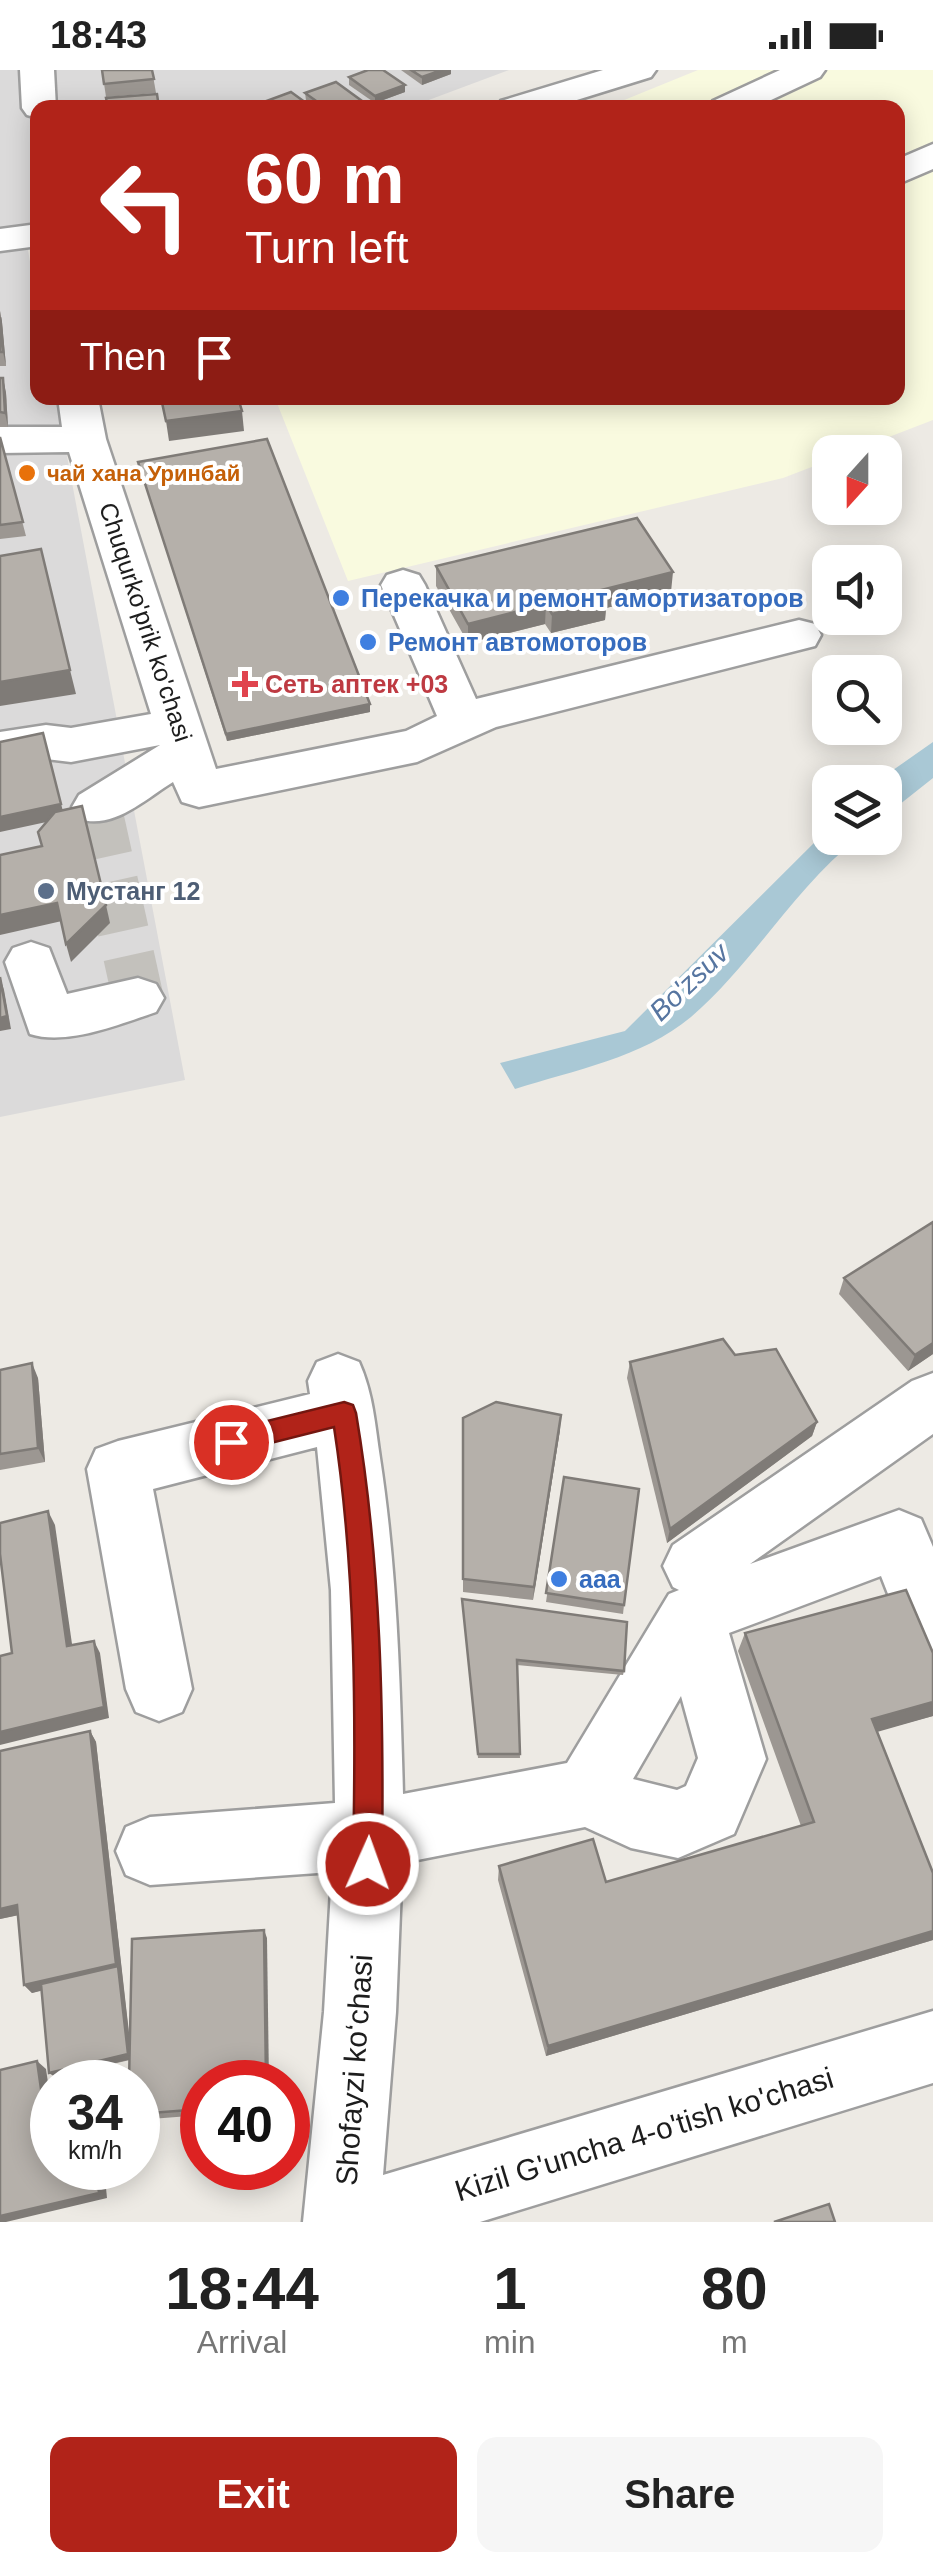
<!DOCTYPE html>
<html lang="en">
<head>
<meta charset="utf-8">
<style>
  :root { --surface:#fff; --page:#f6f6f6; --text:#222; --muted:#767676; --accent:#b12319 }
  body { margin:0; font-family:Arial,sans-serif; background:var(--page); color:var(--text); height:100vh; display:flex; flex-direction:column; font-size:38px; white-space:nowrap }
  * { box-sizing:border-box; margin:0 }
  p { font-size:32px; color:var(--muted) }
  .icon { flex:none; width:55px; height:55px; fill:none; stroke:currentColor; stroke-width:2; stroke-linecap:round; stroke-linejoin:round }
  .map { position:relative; height:2152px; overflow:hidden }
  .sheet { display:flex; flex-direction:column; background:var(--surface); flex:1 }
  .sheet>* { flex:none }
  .guide { position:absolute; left:30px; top:30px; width:875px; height:305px; border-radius:20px; box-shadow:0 5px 25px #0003; background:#b12319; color:#fff; overflow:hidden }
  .needle { width:65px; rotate:201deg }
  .tools { position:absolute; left:812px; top:365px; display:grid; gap:20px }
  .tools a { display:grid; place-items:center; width:90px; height:90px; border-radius:20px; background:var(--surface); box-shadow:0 5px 25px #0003; font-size:50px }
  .speed { position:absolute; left:30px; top:1990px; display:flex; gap:20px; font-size:50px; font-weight:700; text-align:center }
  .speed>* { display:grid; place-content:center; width:130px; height:130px; border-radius:50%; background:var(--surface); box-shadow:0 5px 25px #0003; line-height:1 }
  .speed small { font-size:25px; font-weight:400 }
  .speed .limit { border:15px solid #d22; background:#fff; color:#111 }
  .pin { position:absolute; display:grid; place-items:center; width:85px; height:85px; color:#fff; margin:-42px; border:5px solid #fff; border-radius:50%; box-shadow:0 2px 10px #0007 }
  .me { position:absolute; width:110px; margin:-55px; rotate:2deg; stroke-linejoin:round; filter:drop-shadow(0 0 8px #0008) }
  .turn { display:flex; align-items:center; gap:35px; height:210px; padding:0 50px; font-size:45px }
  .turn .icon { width:130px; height:130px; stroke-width:2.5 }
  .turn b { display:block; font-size:70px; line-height:85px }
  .then { display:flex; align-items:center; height:95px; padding:0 50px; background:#0003; gap:20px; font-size:38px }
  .eta { display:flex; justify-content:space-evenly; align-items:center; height:170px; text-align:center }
  .eta b { font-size:60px; font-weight:700; line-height:70px }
  .cta { display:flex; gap:20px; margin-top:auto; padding:20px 50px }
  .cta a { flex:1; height:115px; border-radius:20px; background:var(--accent); color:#fff; font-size:40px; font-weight:700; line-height:115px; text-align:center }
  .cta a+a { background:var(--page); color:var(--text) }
  .status { display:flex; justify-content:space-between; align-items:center; height:70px; padding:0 50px; background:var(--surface); direction:ltr }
  .status svg { height:28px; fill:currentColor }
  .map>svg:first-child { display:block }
  .residential { fill:#dbdada }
  .education { fill:#f9fadf }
  .water { fill:#a9c8d5 }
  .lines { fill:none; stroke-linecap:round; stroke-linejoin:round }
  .minor-tunnel { stroke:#c3c1bc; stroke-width:51; stroke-dasharray:51 25; stroke-linecap:butt }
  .minor-casing { stroke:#9e9e9e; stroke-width:5 }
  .minor { fill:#fff; fill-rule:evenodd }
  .wall { fill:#9c9792 }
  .shaded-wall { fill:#7f7b77 }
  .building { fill:#b5b0aa; stroke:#7f7b77; stroke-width:2.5 }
  .route { fill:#b12319; stroke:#731710; stroke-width:2.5 }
  .food-dot { fill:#e8710a; stroke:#fff; stroke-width:4 }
  .shop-dot { fill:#3f7fe0; stroke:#fff; stroke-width:4 }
  .health-dot { fill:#e0444e; stroke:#fff; stroke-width:4 }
  .service-dot { fill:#5c6f8a; stroke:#fff; stroke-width:4 }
  .labels { text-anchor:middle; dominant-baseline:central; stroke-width:8; stroke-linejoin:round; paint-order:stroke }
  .far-food-label { font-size:22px; font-weight:bold; fill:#c56008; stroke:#fff; text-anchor:start }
  .shop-label { font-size:25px; font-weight:bold; fill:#366cbe; stroke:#fff; text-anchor:start }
  .street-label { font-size:25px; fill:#1d1d1d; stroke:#fff }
  .health-label { font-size:25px; font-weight:bold; fill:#be3a42; stroke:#fff; text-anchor:start }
  .service-label { font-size:25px; font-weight:bold; fill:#4e5e75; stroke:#fff; text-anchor:start }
  .water-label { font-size:28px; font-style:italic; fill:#5675a0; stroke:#fff }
  .near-street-label { font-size:30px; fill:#1d1d1d; stroke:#fff }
</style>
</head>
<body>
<div class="status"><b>18:43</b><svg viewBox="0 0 49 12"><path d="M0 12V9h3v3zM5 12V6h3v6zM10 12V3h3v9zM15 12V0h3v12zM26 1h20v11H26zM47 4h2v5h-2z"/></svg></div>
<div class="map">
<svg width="933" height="2152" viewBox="0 0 933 2152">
  <rect width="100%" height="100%" fill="#edeae4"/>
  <polygon class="residential" points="0,0 509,0 410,37 38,38 37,154 24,158 37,231 38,328 56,328 185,1010 0,1047"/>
  <polygon class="education" points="698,0 933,0 933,350 850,382 830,382 830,390 783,408 348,511 275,328 898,328 898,38 607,37"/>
  <g class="water">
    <polygon points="933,672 933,708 885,746 885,712 876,712"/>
    <path d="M830,757V768H858C794,818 753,894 691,947C642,988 574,1000 515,1019L500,993L625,961Z"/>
  </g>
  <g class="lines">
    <polyline class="minor-tunnel" points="96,737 138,928"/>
    <g class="minor-casing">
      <g id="minor">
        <polygon points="20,0 54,0 56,38 38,38 38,48 27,45 22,38"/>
        <polygon points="603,0 656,0 651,7 551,38 496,38 501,31"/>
        <polygon points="780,0 825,0 820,7 754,38 708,38 713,31"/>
        <polygon points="933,74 933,99 898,114 898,89"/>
        <polygon points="38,154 38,176 0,181 0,159"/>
        <path d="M58,328H98L106,369L216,699L406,661L437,646L381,515L387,505L403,500L419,505L425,515L476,629L799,550L815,554L821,565L815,576L496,657L417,692L199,737L182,732L173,712C144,730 113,760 79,749L72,737L79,725L160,675L71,692L46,689L0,696V662L46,655L71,658L151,644L69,382L0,383V357H62Z"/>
        <path d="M31,872L49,878L67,924L138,908L156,914L164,928L156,942C120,954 67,976 30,964L5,892L13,878Z"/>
        <path d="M338,1284L359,1292C373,1323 375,1355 380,1388C397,1499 400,1612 403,1724L567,1693L669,1524L679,1520L673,1517L663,1496L673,1475L912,1311L933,1303V1364L750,1494L899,1440L921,1449L933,1477V1589L910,1580L881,1506L729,1563L766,1689L734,1764L678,1788L631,1778L585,1757L402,1793L396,1942L383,2105L933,1941V2013L480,2152H303L324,1942L332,1802L150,1815L126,1805L116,1781L126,1757L150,1747L335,1733L331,1520L317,1377L153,1419L192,1619L182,1642L159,1651L136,1642L126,1619L87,1399L96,1379L118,1371L310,1324L308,1311L317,1292ZM681,1626L698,1688L686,1716L677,1720L633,1709Z"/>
      </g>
    </g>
    <use href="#minor" class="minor"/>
  </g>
  <g class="wall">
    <polygon points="102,0 152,0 156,23 106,27"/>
    <polygon points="401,0 451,0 451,4 422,15"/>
    <polygon points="349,7 405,22 375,33 349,15"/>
    <polygon points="305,23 362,38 316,38 306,30"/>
    <polygon points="0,241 2,252 6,296 0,296"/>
    <polygon points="0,308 3,308 6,323 8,357 0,357"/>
    <polygon points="0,367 26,466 0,469"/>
    <polygon points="138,392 370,642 227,671"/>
    <polygon points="436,496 671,522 606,538 605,550 551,563 545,554 468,573 436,516"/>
    <polygon points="844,1208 933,1284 908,1301 839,1224"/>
    <polygon points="630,1292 817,1352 812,1366 667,1473 627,1308"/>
    <polygon points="0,1300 38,1308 45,1392 0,1400"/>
    <polygon points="463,1348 560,1360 533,1530 463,1522"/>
    <polygon points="564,1407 624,1535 623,1544 546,1532"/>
    <polygon points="462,1529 624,1601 623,1605 517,1595 520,1688 478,1688"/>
    <polygon points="745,1563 933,1646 877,1661 933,1803 933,1870 546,1986 498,1810 499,1796 606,1812 801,1756 738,1581"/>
    <polygon points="90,1661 96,1672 130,1974 267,1868 202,2012 202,2045 138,2050 138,2012 130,1990 55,2007 42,1920 32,1923 24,1915 18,1845 0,1849 0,1681"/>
  </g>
  <g class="shaded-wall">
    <polygon points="442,0 451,0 451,4 422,15 422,7"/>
    <polygon points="405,15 405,22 375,33 375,26"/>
    <polygon points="362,31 362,38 344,38"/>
    <polygon points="0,241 2,252 6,296 3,282"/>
    <polygon points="3,308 6,323 8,357 5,343"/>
    <polygon points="242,341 244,361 169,371 166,351"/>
    <polygon points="673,502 671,522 606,538 605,550 551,563 552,544 601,520"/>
    <polygon points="546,534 545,554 468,573 468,554"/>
    <polygon points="70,600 76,624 0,636 0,612"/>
    <polygon points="370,634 370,642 227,671 226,664"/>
    <polygon points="61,734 65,748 0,762 0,747"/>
    <polygon points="57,833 62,851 0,865 0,845"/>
    <polygon points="106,835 110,853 71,892 66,874"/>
    <polygon points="0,907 4,920 11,959 0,961"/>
    <polygon points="933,1273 933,1284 908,1301 915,1285"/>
    <polygon points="32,1293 38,1308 45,1392 38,1378"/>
    <polygon points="561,1345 560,1360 533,1530 534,1517"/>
    <polygon points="817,1352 812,1366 667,1473 670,1459"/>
    <polygon points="48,1441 55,1455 74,1588 67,1576"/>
    <polygon points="94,1571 100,1583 109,1648 0,1675 0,1662"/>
    <polygon points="933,1632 933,1646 863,1666 872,1649"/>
    <polygon points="90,1661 96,1672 132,1989 55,2007 49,2003 119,1902 32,1923 24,1915"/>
    <polygon points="17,1835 24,1844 0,1849 0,1839"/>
    <polygon points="264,1860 267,1868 269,2012 266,2012"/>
    <polygon points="933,1861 933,1870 546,1986 548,1976"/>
    <polygon points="37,1991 46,1999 50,2026 41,2019"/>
    <polygon points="96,2098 104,2098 107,2128 6,2152 0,2152 0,2146"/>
  </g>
  <g class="building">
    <polygon points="102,0 152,0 154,9 104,14"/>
    <polygon points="368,0 383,0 405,15 375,26 349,7"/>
    <polygon points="411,0 442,0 422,7"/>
    <polygon points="336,12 362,31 344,38 326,38 305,23"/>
    <polygon points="291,22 313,38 266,38 261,33"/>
    <polygon points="157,24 159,38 108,38 106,28"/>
    <polygon points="0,247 3,282 0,282"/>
    <polygon points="0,308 3,308 5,343 0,342"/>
    <polygon points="161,328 238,328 242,341 166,351"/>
    <polygon points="0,367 23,452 0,455"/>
    <polygon points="267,369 370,634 226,664 138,392"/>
    <polygon points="637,448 673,502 601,520 607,530 552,544 546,534 468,554 436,496"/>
    <polygon points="41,479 70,600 0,612 0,486"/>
    <polygon points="43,663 61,734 0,747 0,672"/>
    <polygon points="82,736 106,835 66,874 57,833 0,845 0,785 42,776 38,762 55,742"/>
    <polygon points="0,907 7,946 0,948"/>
    <polygon points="933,1152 933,1273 915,1285 844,1208"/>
    <polygon points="723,1269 735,1285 776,1279 817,1352 670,1459 630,1292"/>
    <polygon points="32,1293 38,1378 0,1384 0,1300"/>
    <polygon points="496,1332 561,1345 534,1517 463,1509 463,1348"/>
    <polygon points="564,1407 639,1419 624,1535 546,1523"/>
    <polygon points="48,1441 67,1576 94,1571 104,1637 0,1662 0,1586 12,1583 0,1484 0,1453"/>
    <polygon points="906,1520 933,1583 933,1632 872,1649 933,1803 933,1861 548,1976 499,1796 593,1769 606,1812 814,1752 745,1563"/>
    <polygon points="462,1529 627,1552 624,1601 517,1590 520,1684 478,1684"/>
    <polygon points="90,1661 116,1894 24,1915 17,1835 0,1839 0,1681"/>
    <polygon points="264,1860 266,2012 202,2012 202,2039 138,2044 138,2012 129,2012 132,1869"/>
    <polygon points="118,1896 128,1984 49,2003 41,1914"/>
    <polygon points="37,1991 41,2019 52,2016 52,2098 96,2098 99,2123 0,2146 0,2000"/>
    <polygon points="87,2008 88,2012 69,2012"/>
    <polygon points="829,2134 835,2152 774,2152"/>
  </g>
  <path class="route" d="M344,1332L353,1335L356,1343C381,1491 384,1644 382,1794L378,1804L368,1808L357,1804L353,1794C356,1649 356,1500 334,1357L231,1383L222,1380L218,1372L222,1363L231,1360Z"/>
  <circle class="food-dot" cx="27" cy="403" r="10"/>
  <g class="shop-dot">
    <circle cx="341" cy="528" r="10"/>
    <circle cx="368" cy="572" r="10"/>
    <circle cx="559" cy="1509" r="10"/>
  </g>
  <path class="health-dot" d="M240 599h10v10h10v10h-10v10h-10v-10h-10v-10h10z"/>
  <circle class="service-dot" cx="46" cy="821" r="10"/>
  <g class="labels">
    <g class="far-food-label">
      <text x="47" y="403">чай хана Уринбай</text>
    </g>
    <g class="shop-label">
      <text x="361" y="528">Перекачка и ремонт амортизаторов</text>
      <text x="388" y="572">Ремонт автомоторов</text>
      <text x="579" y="1509">ааа</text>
    </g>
    <g class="street-label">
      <text transform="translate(146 552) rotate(72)">Chuqurko'prik ko'chasi</text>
    </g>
    <g class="health-label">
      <text x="265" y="614">Сеть аптек +03</text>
    </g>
    <g class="service-label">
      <text x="66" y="821">Мустанг 12</text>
    </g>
    <g class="water-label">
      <text transform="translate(689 912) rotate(-44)">Bo'zsuv</text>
    </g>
    <g class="near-street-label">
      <text transform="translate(354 2000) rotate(-86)">Shofayzi koʻchasi</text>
      <text transform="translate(644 2064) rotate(-17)">Kizil G'uncha 4-o'tish ko'chasi</text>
    </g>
  </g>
</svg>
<div class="tools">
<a><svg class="needle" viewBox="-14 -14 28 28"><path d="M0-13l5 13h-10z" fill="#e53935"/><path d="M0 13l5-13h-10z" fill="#767676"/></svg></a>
<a><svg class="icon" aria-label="sound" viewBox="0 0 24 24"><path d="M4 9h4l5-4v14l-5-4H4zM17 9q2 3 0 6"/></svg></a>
<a><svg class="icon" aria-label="search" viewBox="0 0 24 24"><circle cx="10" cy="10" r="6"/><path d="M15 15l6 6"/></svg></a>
<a><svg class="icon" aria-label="layers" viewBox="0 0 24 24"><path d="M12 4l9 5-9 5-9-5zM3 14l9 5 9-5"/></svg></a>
</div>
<div class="speed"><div>34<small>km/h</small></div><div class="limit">40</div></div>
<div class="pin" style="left:231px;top:1372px;background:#d93025"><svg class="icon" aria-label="arrive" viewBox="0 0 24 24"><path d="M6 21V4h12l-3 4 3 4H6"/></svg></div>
<svg class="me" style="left:368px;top:1794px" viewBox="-20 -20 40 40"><circle r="17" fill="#b12319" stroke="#fff" stroke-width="3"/><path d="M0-11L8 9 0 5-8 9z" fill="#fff"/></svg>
<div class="guide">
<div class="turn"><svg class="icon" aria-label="left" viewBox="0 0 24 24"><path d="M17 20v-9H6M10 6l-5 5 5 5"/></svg><div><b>60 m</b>Turn left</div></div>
<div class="then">Then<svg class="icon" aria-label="arrive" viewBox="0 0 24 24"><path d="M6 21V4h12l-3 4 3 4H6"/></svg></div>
</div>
</div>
<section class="sheet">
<div class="eta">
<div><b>18:44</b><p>Arrival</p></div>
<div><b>1</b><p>min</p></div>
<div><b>80</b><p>m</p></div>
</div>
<div class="cta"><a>Exit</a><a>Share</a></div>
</section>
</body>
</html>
